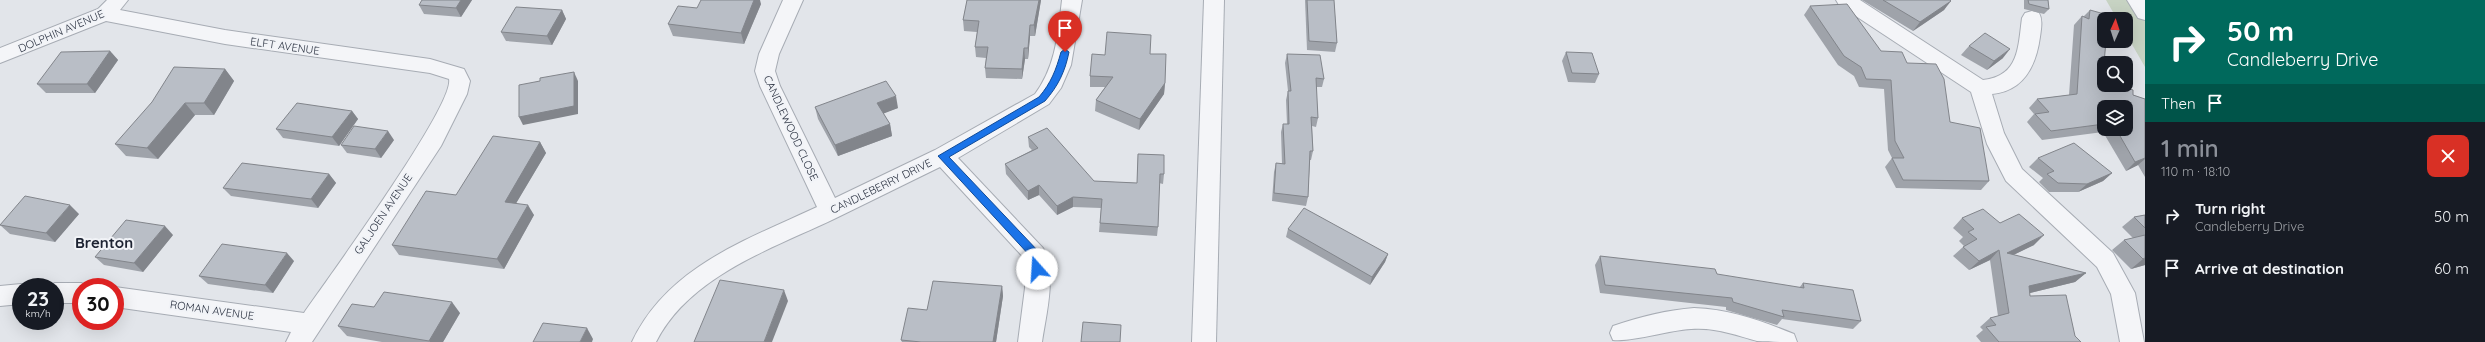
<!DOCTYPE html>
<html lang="en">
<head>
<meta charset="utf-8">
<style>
  :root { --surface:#171b24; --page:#242831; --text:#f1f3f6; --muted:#9ea1a6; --accent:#8c9099 }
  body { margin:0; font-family:Quicksand,sans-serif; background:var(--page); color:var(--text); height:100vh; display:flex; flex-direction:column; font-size:15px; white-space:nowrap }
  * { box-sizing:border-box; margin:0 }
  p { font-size:13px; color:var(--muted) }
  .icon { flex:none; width:22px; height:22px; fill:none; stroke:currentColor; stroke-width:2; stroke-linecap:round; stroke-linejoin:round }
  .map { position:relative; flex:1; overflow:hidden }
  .sheet { display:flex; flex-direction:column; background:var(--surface); width:340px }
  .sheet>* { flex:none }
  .top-card { background:#00695c; color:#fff; overflow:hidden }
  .needle { width:26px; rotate:3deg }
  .buttons { position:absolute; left:2097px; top:12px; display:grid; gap:8px }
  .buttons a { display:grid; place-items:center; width:36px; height:36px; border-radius:8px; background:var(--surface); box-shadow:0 4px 16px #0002; font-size:20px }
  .speed { position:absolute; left:12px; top:278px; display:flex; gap:8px; font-size:20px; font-weight:700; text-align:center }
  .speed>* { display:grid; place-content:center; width:52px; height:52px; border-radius:50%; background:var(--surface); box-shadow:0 4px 16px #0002; line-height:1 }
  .speed small { font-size:10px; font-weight:400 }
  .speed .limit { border:6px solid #d22; background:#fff; color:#111 }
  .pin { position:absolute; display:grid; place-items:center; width:34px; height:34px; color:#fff; margin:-41px -17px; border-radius:50% 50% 50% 0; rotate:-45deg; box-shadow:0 0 4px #0007 }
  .pin .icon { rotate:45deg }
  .me { position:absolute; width:44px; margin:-22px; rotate:341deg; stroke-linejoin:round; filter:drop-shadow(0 0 3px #0008) }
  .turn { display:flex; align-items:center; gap:14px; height:84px; padding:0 16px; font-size:18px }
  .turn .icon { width:52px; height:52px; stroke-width:2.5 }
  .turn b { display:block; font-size:28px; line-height:34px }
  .then { display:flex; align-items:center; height:38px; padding:0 16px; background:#0003; gap:8px; font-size:15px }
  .round { display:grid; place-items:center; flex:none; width:42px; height:42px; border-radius:8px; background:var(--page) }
  .headline { display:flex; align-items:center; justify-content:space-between; height:68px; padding:0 16px }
  h1 { font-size:24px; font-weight:600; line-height:30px; color:var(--accent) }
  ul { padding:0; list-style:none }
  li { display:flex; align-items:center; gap:12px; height:52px; padding:0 16px }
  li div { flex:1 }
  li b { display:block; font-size:15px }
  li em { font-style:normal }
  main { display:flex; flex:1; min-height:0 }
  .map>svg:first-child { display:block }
  .green { fill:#c7d3c3 }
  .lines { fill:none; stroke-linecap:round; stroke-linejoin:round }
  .street-casing { stroke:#a7acb4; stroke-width:2 }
  .street { fill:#f4f5f8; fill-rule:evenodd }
  .wall { fill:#9fa3aa; fill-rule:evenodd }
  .shaded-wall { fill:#82858b }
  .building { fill:#b9bec6; stroke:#82858b }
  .route { fill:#1a73e8; stroke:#114b97 }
  .labels { text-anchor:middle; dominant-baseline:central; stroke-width:4; stroke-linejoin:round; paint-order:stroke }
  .street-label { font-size:11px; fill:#2b3241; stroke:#f1f3f7 }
  .district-label { font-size:15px; font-weight:bold; fill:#1d2332; stroke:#f1f3f7 }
</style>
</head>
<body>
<main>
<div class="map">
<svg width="2145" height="342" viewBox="0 0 2145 342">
  <rect width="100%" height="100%" fill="#e2e5ea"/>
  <polygon class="green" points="2106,0 2145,0 2145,67 2126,34 2126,19 2117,19"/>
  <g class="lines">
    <g class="street-casing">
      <g id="street">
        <path d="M107,0H128L120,10L225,30L430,59L464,69L470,81L467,94L441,146L312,342H286L291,332L115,307V287L304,313C326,281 455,105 449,79L430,73L225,44L106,21L0,63V48L98,9Z"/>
        <path d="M783,0H803L779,54L775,71L780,86L835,198L935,150L1035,94C1056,66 1058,33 1062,0H1082L1071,65L1061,88L1049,104L958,158L1043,248C1057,275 1046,314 1042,342H1018L1025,288L1024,258L940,167C905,184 871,201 836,218C774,248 690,275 656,342H632C667,267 746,240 817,207L760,86L755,71L759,54Z"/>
        <polygon points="1204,0 1224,0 1216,342 1192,342"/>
        <path d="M1836,0H1860L1983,80C2019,76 2018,48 2022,18L2025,13L2032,11L2039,13C2043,20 2041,29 2040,37C2036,66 2024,91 1992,94L2004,133L2022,169L2113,253L2135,293L2144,342H2120L2111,294L2097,267L2006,181L1987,144L1971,92L1839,5Z"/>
        <polygon points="2127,0 2145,0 2145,20 2138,18"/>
        <polygon points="55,283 81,283 90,287 81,287 81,303 55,303 55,287 46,287"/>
        <polygon points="21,284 29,287 21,287 21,304 0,306 0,286"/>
        <path d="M1694,308C1729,309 1762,321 1794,334L1797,342C1785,342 1769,342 1757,341C1736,335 1715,327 1691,329C1669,330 1633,342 1613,340L1610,333L1613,326C1639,317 1667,310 1694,308Z"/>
      </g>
    </g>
    <use href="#street" class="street"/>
  </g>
  <g class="wall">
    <polygon points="472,0 461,17 424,14 419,5"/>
    <polygon points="967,0 1041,0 1035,36 1030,36 1028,59 1025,59 1022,79 986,78 985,68 986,58 976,57 975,47 977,32 964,31 963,20"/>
    <polygon points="1305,0 1334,0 1337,43 1335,52 1307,50"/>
    <polygon points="1862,0 1950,0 1944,10 1913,31"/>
    <polygon points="2024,0 2048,0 2049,9 2044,14 2024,9"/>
    <polygon points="761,4 744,44 673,36 668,24 697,8"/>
    <polygon points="1810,6 1881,51 1907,63 1950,122 1989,181 1981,190 1896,188 1885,167 1892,158 1888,150 1884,89 1859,87 1854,76 1838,65 1804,15"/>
    <polygon points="562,10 566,19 552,45 506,41 501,32"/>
    <path d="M2090,10L2104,63V85L2145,99V177L2138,165L2126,171L2103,132L2042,140L2027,122L2034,114L2029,108L2037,99L2069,95L2074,25L2082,16L2083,17ZM2104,107L2126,129H2104Z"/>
    <polygon points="1969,46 2003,58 1987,70 1961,55"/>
    <polygon points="110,51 118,60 95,93 46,93 37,84"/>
    <polygon points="1566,52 1599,74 1595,83 1568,82 1562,61"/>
    <polygon points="1150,54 1165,83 1164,94 1139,130 1095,111 1096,100 1105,87 1090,87 1090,76 1105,55"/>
    <polygon points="1287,54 1324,79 1322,87 1316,87 1318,118 1316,127 1312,126 1313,151 1311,160 1310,160 1308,197 1306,206 1272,201 1274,172 1276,163 1282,164 1281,132 1283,124 1287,124 1286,100 1288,91 1285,63"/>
    <polygon points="225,69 234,81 214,115 195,115 158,159 126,156 115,144"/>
    <polygon points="815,107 898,108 883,113 890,124 892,136 838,156 818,119"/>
    <polygon points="352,111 358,119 339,146 283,138 276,129"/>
    <polygon points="1028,137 1094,181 1137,183 1138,154 1164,174 1163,184 1159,183 1158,227 1157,236 1099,232 1101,208 1073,207 1057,215 1039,195 1028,200 1006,174 1005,164 1032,150 1029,147"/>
    <polygon points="394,140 381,158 347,153 341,145"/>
    <polygon points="540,142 546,153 516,203 534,215 504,269 399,255 392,245 456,195"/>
    <polygon points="2038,158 2112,173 2103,181 2078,192 2049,192 2039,182 2043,178 2029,167"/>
    <polygon points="329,174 336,183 318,208 231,196 223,188"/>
    <polygon points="79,214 55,242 10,234 0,225"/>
    <polygon points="2145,215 2145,265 2131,269 2112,250 2124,240 2133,238 2122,227 2134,217"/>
    <polygon points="1962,218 2000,223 2034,245 2013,255 2086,273 2075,282 2030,293 2030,296 2075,336 2081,342 1981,342 1976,336 1983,330 1980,327 1990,318 1998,316 1990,260 1969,270 1953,256 1963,247 1964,246 1959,241 1963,237 1953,228"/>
    <polygon points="1288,229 1388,254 1385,262 1370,285 1286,237"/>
    <polygon points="173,235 143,272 104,265 95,257"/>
    <polygon points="1600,256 1799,288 1803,283 1861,321 1853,329 1782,319 1777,325 1726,310 1726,307 1600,293 1595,265"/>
    <polygon points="294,261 273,293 208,284 199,276"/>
    <polygon points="1002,286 1003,296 996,342 902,342 901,340"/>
    <polygon points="374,307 460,313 443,342 382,342 347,336 338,326"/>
  </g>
  <g class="shaded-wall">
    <polygon points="461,0 472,0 461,17 456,8"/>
    <polygon points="754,0 760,0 761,4 744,44 741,33"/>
    <polygon points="1039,0 1041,0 1035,36 1034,25"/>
    <polygon points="1951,1 1944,10 1913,31 1920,22"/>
    <polygon points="562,10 566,19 552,45 547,36"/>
    <polygon points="1030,25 1030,36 1028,59 1028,48"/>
    <polygon points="1024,48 1025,59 1022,79 1022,69"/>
    <polygon points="2010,49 2003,58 1987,70 1994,61"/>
    <polygon points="110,51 118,60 95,93 87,84"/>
    <polygon points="225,69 234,81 214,115 204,103"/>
    <polygon points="574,72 578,81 578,114 523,125 519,117"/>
    <polygon points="1165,83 1164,94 1139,130 1140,119"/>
    <polygon points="896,96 898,108 880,115 877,103"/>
    <polygon points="185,103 195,115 158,159 147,148"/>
    <polygon points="352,111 358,119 339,146 332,137"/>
    <polygon points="890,124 892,136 838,156 835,145"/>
    <polygon points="388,131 394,140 381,158 375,149"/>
    <polygon points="540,142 546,153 511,212 505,202"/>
    <polygon points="2145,158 2145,159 2138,165 2126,171 2135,162"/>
    <polygon points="2112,173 2103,181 2078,192 2087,184"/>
    <polygon points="329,174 336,183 318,208 311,199"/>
    <polygon points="1039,185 1039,195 1028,200 1028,191"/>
    <polygon points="1073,197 1073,207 1057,215 1057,206"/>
    <polygon points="70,205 79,214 55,242 46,233"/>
    <polygon points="528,205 534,215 504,269 497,259"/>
    <polygon points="165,226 173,235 143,272 134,263"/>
    <polygon points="2044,235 2034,245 2001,261 2007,253"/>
    <polygon points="1999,250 1990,260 1969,270 1979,261"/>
    <polygon points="287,253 294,261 273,293 265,285"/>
    <polygon points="1388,254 1385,262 1370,285 1372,277"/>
    <polygon points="2145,258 2145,265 2131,269 2143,259"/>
    <polygon points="2086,273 2075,282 2018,296 2029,286"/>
    <polygon points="1002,286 1003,296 996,342 993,342"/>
    <polygon points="784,290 788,301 772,342 764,342"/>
    <polygon points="452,302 460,313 443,342 430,342 429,341"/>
    <polygon points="587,328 593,339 592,342 580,342"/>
  </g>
  <g class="building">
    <polygon points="422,0 461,0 456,8 419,5"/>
    <polygon points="701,0 754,0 741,33 668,24 678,6 697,8"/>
    <polygon points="967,0 1039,0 1034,25 1030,25 1028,48 1024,48 1022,69 985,68 988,47 975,47 979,21 963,20"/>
    <polygon points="1307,0 1334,0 1337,43 1309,41"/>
    <polygon points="1883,0 1950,0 1951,1 1920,22"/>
    <polygon points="2028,0 2048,0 2049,9 2029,4"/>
    <polygon points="1847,4 1881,51 1902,52 1907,63 1936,64 1944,79 1950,122 1980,128 1989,181 1903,180 1892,158 1904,158 1895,141 1891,80 1866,79 1861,67 1844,56 1810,6"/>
    <polygon points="516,7 562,10 547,36 501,32"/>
    <polygon points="2090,10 2108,15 2108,19 2104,19 2104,41 2106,41 2104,63 2104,85 2118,85 2133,90 2133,95 2145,99 2145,158 2135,162 2116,129 2126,129 2126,107 2104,107 2104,124 2051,131 2035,114 2049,112 2037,99 2077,94 2082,16 2089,19"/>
    <polygon points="1107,32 1151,35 1150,54 1166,54 1165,83 1140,119 1096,100 1113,77 1090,76 1092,54 1105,55"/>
    <polygon points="1985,33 2010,49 1994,61 1969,46"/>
    <polygon points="110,51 87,84 37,84 61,52"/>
    <polygon points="1566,52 1592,53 1599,74 1572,73"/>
    <polygon points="1287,54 1320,55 1324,79 1316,78 1318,118 1311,117 1313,151 1310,151 1308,197 1274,193 1276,163 1285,164 1283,124 1289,124 1288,91 1291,91"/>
    <polygon points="174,67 225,69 204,103 185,103 147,148 115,144 152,102"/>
    <polygon points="574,72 574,106 519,117 519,85 540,81 540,78"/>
    <polygon points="886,81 896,96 877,103 890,124 835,145 815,107"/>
    <polygon points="297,103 352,111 332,137 276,129"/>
    <polygon points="354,126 388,131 375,149 341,145"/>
    <polygon points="1047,128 1094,181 1137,183 1138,154 1164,155 1164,174 1160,174 1158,227 1100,223 1102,199 1073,197 1057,206 1039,185 1028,191 1005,164 1038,148 1028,137"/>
    <polygon points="493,136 540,142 505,202 528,205 497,259 392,245 426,191 456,195"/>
    <polygon points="2074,143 2112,173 2087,184 2058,183 2047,174 2054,171 2038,158"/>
    <polygon points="242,163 329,174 311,199 223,188"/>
    <polygon points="25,196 70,205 46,233 0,225"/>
    <polygon points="1304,208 1388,254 1372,277 1288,229"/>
    <polygon points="1983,209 2000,223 2019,214 2044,235 2007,253 2086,273 2029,286 2030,296 2066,295 2075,336 2081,342 1999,342 1986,327 1996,325 1990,318 2009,313 1999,250 1979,261 1963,247 1977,239 1968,232 1974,229 1962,218"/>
    <polygon points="2145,215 2145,228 2134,217"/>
    <polygon points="126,220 165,226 134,263 95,257"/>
    <polygon points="2145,235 2145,258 2143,259 2124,240"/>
    <polygon points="222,244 287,253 265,285 199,276"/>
    <polygon points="1600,256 1715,269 1717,274 1804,288 1803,283 1853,290 1861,321 1782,310 1784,317 1733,302 1732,298 1605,285"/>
    <polygon points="720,280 784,290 764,342 694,342"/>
    <polygon points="933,281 1002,286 993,342 921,342 901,340 908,308 927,310"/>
    <polygon points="384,292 452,302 429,341 338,326 352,304 374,307"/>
    <polygon points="1083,322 1121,325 1120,342 1081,342"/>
    <polygon points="543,323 587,328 580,342 533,342"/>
  </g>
  <path class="route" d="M1065,49L1069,52C1065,72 1058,86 1045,101L949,157L1039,252L1042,269L1037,273L1032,269L1031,257L938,156L1039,97C1051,83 1056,70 1061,52Z"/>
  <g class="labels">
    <g class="street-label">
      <text transform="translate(61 31) rotate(-23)">DOLPHIN AVENUE</text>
      <text transform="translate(285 46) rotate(8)">ELFT AVENUE</text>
      <text transform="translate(791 128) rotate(65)">CANDLEWOOD CLOSE</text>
      <text transform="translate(881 186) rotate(-26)">CANDLEBERRY DRIVE</text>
      <text transform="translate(383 214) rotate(-56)">GALJOEN AVENUE</text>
      <text transform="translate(212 310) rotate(8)">ROMAN AVENUE</text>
    </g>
    <g class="district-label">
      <text x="104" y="242">Brenton</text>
    </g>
  </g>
</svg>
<div class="buttons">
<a><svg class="needle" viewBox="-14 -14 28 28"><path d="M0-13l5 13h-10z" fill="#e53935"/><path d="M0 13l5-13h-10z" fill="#9ea1a6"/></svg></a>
<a><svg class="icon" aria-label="search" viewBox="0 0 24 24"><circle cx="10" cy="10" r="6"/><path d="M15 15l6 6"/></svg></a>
<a><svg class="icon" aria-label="layers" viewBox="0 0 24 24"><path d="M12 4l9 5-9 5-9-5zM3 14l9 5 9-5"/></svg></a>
</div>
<div class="speed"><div>23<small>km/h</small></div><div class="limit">30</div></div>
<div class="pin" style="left:1065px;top:52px;background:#d93025"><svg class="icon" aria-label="arrive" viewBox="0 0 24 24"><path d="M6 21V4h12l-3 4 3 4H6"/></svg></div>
<svg class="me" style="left:1037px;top:269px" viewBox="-20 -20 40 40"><circle r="19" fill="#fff"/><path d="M0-13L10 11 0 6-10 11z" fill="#1a73e8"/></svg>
</div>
<section class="sheet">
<div class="top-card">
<div class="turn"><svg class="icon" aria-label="right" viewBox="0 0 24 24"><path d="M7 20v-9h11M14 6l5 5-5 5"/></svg><div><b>50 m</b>Candleberry Drive</div></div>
<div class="then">Then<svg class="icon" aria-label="arrive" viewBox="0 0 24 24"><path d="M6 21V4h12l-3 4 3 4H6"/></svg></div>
</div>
<div class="headline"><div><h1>1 min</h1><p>110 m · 18:10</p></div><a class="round" style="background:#d93025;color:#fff"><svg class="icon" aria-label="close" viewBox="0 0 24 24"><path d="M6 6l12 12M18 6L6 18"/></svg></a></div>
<ul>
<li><svg class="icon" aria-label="right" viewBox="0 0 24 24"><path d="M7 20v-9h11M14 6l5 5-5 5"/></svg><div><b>Turn right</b><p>Candleberry Drive</p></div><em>50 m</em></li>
<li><svg class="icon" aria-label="arrive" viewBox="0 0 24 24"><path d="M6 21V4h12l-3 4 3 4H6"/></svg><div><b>Arrive at destination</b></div><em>60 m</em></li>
</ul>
</section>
</main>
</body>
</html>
